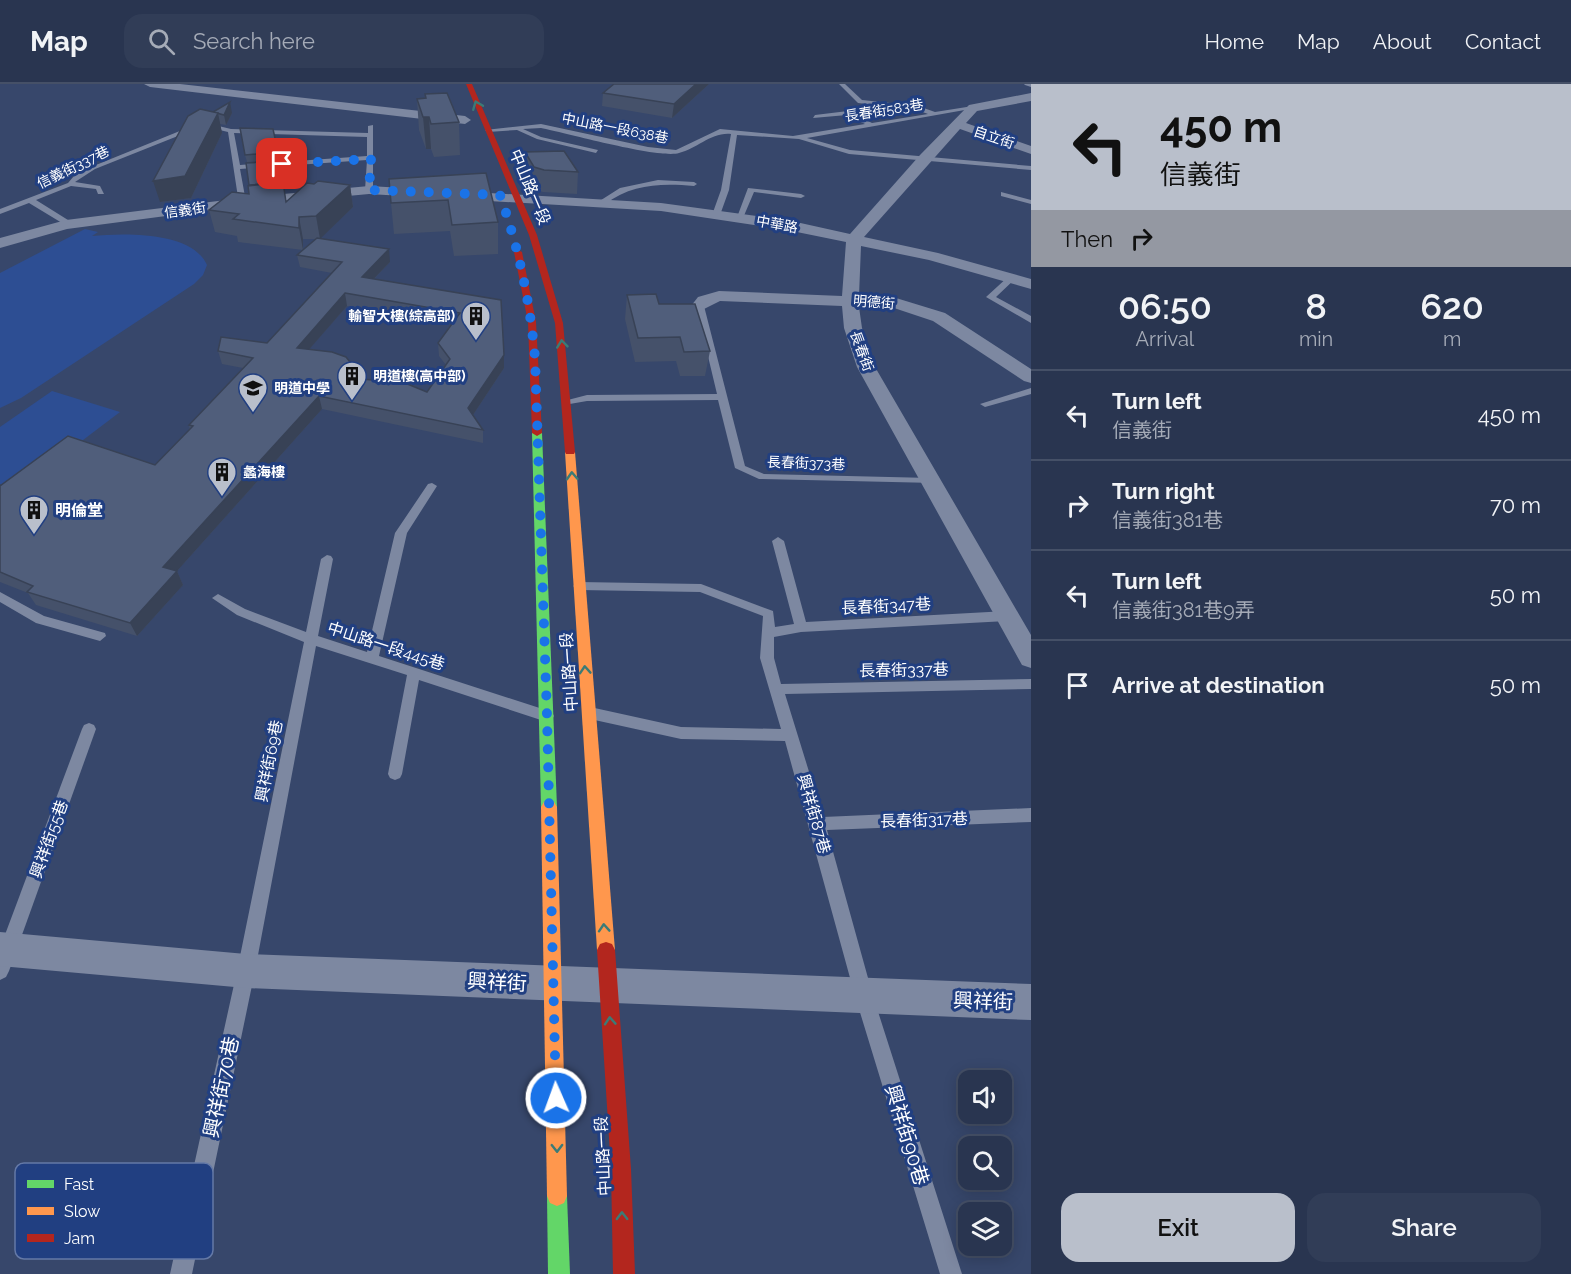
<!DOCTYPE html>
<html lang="en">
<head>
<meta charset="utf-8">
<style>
  :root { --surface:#293550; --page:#313d57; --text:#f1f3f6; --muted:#a5abb7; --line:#455067; --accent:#b9bfcb }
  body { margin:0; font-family:Raleway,"Noto Sans TC",sans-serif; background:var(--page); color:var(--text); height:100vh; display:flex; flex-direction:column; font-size:22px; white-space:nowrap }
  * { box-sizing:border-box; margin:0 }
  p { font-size:20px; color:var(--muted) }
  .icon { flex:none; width:33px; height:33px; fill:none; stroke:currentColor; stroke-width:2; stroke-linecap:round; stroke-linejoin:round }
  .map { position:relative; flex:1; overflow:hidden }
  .sheet { display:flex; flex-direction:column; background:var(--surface); width:540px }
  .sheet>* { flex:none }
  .top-card { background:#b9bfcb; color:#111; overflow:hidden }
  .tools { position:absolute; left:958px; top:986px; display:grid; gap:12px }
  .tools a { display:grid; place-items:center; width:54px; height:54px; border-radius:12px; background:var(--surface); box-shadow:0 3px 15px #0003,0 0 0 2px var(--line); font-size:30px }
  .pin { position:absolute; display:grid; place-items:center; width:51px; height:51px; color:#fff; margin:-26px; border-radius:12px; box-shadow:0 3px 9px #0006 }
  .me { position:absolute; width:66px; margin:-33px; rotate:358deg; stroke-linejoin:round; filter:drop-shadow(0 0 4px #0008) }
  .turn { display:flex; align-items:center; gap:21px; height:126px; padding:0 30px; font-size:27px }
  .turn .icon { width:78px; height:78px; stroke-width:2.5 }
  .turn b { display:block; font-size:42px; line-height:51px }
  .then { display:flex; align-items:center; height:57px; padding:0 30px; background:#0003; gap:12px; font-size:22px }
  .eta { display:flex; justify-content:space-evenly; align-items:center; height:102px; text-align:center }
  .eta b { font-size:36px; font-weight:600; line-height:42px }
  .action { display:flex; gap:12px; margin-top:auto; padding:12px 30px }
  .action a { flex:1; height:69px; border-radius:18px; background:var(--accent); color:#111; font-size:24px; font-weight:600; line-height:69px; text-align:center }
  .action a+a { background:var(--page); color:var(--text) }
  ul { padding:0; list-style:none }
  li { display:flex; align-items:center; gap:18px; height:90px; padding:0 30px; border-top:2px solid var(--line) }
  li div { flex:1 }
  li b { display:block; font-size:22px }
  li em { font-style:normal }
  header { display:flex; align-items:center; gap:36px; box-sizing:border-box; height:84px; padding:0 30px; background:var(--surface); border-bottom:2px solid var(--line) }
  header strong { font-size:28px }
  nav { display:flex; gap:33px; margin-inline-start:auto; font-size:21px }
  .search { width:420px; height:54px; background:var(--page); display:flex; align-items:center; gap:15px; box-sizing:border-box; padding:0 21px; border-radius:18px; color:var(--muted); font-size:22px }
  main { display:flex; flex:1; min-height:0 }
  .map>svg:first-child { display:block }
  .green { fill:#2d4e93 }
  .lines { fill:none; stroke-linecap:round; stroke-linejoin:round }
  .lane { fill:#7d88a1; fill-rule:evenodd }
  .street { fill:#7d88a1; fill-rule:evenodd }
  .fast { fill:#63d668; fill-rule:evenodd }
  .slow { fill:#ff974d; fill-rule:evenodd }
  .jam { fill:#b3261e; fill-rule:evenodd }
  .wall { fill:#45516a; fill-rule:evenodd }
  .shaded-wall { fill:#384256 }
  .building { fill:#505e7b; stroke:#384256; stroke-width:1.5; fill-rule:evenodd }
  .oneway { stroke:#3b7b77 }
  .route { stroke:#1a73e8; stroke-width:10; stroke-dasharray:0 18 }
  .labels { text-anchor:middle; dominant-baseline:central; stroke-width:6; stroke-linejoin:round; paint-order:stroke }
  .far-street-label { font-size:14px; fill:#fff; stroke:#213f81 }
  .far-poi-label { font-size:14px; font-weight:bold; fill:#fff; stroke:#213f81; text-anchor:start }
  .street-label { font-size:16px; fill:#fff; stroke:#213f81 }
  .poi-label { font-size:16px; font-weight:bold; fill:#fff; stroke:#213f81; text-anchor:start }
  .near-street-label { font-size:20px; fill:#fff; stroke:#213f81 }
  .key { fill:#213f81; stroke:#6479a7; stroke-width:1.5 }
  .key-label { font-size:16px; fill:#fff }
</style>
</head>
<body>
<header>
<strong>Map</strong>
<div class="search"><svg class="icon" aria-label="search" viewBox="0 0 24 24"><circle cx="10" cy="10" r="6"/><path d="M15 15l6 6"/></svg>Search here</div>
<nav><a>Home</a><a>Map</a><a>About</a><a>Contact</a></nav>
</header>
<main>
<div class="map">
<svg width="1031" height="1190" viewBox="0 0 1031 1190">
  <rect width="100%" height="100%" fill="#37476b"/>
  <g class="green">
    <path d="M85,145L98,148L92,152C124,149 192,147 207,181L203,191L194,200L21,314L0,324V189Z"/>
    <polygon points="52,307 120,328 17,406 0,400 0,343"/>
  </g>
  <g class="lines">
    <g class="lane">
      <path d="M839,0H845L862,16L918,22L935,28L973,22L976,24L807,54L850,66L1031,82V86L849,70L799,55L737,51L729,106L720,131L716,133L712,131L721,106L731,50C711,48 697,65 679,69C659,75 567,49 541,44L523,45L541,53L598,66L596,69L537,55L517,46L488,48L485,46L541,40L648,63L676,66L720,45L793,52L865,40L847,31L813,34L815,31L848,27L872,39L928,30L917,26L858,19Z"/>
      <polygon points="1024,0 1031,0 1031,3 1025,1"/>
      <path d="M202,38L231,45L368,49V42L373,41V106L369,108L365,106L367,76L240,85L246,118L239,120L228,48L203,42L95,85L75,98L100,102L104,110H98L96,105L71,102L36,116L68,136L69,143H63L62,139L29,119L0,130V125L68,99L74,92L91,83ZM234,49L367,53V72L240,81Z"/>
      <path d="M658,96L694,98L697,100L694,102C661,99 632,100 605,120L598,118L620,104Z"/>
      <polygon points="748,104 801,110 805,112 801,114 754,108 743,134 736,136"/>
      <polygon points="1001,108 1031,116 1031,120 1001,112"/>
      <polygon points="1009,192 1016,194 996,213 1031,232 1031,239 986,213"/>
      <polygon points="700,219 704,222 745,382 764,390 931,394 936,397 935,399 759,395 735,384 718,316 587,317 564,321 564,317 587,311 717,310 696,222"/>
      <polygon points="1031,304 1031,310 985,323 980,320"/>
      <polygon points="432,399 437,402 407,449 379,572 552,628 554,632 552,636 547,638 419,596 402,690 400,694 395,696 390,694 388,690 407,591 316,562 255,887 192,1190 170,1190 237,887 304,558 237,531 212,514 218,510 245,525 306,548 321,475 327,471 331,472 333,475 318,552 367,568 395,449 428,400"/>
      <polygon points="778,453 784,457 806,538 1007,527 1013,532 1007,537 801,548 774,553 774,574 781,600 1031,595 1031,605 785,610 823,733 1031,724 1031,738 827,746 873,912 962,1190 940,1190 855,912 785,657 681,655 590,635 585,633 583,629 585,625 590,623 681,643 781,645 760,574 763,532 700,508 579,506 573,502 579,498 701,500 773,527 775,543 794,540 772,457"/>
      <polygon points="0,508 44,532 105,549 106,552 100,557 36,539 0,518"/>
      <polygon points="89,639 94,641 96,645 9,887 6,893 0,896 0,864 82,645 84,641"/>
    </g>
    <g class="street">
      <polygon points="144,0 180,0 465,32 471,36 465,40 150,3"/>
      <polygon points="1031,9 1031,17 977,27 966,39 1031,62 1031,70 960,45 864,153 938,169 1031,195 1031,205 929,176 861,162 859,212 896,214 945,229 1031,285 1031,299 1024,297 933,237 894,224 859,223 862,244 875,283 1031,551 1031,584 1022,581 857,283 844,244 842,222 720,217 700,227 694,226 691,222 698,213 719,207 842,212 846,158 787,146 661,127 369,110 242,122 67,145 0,164 0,154 66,136 242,114 369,102 661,119 787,136 850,150 920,71 969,21"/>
      <polygon points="0,848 246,870 1031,900 1031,936 246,904 0,882"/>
    </g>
    <g class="fast">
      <polygon points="537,346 542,349 557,723 554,728 549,730 544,728 541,723 532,349"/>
      <polygon points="557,1102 564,1105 567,1112 570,1190 548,1190 547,1112 550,1105"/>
    </g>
    <g class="slow">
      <polygon points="570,365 575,368 615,866 612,872 606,874 600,872 597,866 565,368"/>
      <polygon points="549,716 554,718 557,723 567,1112 564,1119 557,1122 550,1119 547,1112 541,723 544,718"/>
    </g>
    <g class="jam">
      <polygon points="466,0 472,0 537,151 563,239 575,368 574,370 566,370 565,368 555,239 529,151"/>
      <polygon points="518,166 522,168 536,238 542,349 537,352 532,349 528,238 514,168"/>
      <polygon points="606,858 612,860 615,866 631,1085 635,1190 613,1190 611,1085 597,866 600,860"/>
    </g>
  </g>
  <g class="wall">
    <polygon points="614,0 709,0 672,34 602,22 603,9"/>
    <polygon points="425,10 459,38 460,71 434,73 431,65 426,65 419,46 417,15 425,14"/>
    <polygon points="213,28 232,29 226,41 220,40 222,49 191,114 160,118"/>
    <polygon points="273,45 279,76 247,78 245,71"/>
    <polygon points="525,68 578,88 577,110 543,108 533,105 525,89"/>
    <polygon points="486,89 498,138 498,170 454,172 450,147 394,150 391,119"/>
    <path d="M314,100L350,101L353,123L320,154L390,178L374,195L501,216L504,284L473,331L483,346V359L322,325L177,487L183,501L137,552L36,521L28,509L0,498V402L155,381L190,346L189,341L243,284L222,280L218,267L267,259L332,189L300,183L297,171L303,166L238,158L237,152L215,148L209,126L286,117ZM303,155H316L303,166ZM347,222L451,240L438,259L439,272L446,281L427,308L353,294L309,265Z"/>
    <polygon points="627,211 659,220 710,267 705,292 680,292 676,277 635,278 625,235"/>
  </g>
  <g class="shaded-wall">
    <polygon points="696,0 709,0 672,34 674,20"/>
    <polygon points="230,18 232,29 226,41 224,31"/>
    <polygon points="218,29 222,49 191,114 160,118 153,97"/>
    <polygon points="423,33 429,33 431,65 426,65"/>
    <polygon points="350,101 353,123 320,155 316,132"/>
    <polygon points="299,133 303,155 303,166 299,144"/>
    <polygon points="389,165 390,178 363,206 362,193"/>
    <polygon points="345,209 347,222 299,277 297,264"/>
    <polygon points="504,271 504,284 469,337 468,324"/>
    <polygon points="319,312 322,325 177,487 183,501 137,552 130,539 163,483"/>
  </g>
  <g class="building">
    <polygon points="614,0 696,0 674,20 603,9"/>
    <polygon points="447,9 459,38 431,40 429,33 423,33 417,15 426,14 425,10"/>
    <polygon points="230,18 224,31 213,28"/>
    <polygon points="200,25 218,29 185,92 153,97 188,32"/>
    <polygon points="240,44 273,45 278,68 245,71"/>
    <polygon points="564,67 578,88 544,86 534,83 525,68"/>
    <polygon points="279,77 283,100 283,98 249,101 246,79"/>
    <polygon points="486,89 498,138 452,141 448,116 391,119 389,95"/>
    <polygon points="318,97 350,101 316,132 299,133 299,144 233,135 239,130 209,126 232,108 249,110 248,102 283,98 286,118 307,99 314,100"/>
    <path d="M317,154L389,165L362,193L501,216L504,271L468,324L483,346L319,312L163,483L177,487L130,539L27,508L33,502L0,488V402L68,352L155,381L193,342L189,341L253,274L218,267L221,253L267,259L342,178L297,171ZM345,209L460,229L438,259L450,275L427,308L405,299L351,294L350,278L346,273L332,268L297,264Z"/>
    <polygon points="656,210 659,220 695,220 710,267 684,268 680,253 638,254 627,211"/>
  </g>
  <defs><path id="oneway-chevron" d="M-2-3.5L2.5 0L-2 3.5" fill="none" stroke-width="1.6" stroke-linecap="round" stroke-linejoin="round" transform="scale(1.5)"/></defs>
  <g class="oneway">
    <use href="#oneway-chevron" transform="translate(477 21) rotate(-112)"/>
    <use href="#oneway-chevron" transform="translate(562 260) rotate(-96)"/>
    <use href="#oneway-chevron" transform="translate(572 392) rotate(-93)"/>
    <use href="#oneway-chevron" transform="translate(585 586) rotate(-94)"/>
    <use href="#oneway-chevron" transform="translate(604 844) rotate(-94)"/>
    <use href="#oneway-chevron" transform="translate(610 937) rotate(-94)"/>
    <use href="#oneway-chevron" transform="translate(557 1064) rotate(89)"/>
    <use href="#oneway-chevron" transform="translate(622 1132) rotate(-91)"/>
  </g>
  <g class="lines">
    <path class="route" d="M282,80L371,75L369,106L500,111C519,165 530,218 535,274L547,632L556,1014"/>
  </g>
  <defs>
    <g id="building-pin" transform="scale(1.5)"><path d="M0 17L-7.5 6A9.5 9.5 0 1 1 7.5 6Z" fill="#b9bfcb" stroke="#213f81"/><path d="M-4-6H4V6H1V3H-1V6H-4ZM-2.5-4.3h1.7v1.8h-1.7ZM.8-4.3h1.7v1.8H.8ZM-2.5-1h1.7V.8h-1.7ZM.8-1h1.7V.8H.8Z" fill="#111"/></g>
    <g id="school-pin" transform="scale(1.5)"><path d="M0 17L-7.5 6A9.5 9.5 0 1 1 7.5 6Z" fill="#b9bfcb" stroke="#213f81"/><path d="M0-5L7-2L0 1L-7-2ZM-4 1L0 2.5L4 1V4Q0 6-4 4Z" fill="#111"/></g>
  </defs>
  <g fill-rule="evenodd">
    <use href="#building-pin" x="476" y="232"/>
    <use href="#building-pin" x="352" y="292"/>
    <use href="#school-pin" x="253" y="304"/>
    <use href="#building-pin" x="222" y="388"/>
    <use href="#building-pin" x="34" y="426"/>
  </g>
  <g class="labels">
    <g class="far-street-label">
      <text transform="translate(884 26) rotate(-9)">長春街583巷</text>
      <text transform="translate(615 44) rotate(11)">中山路一段638巷</text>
      <text transform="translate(994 53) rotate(19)">自立街</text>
      <text transform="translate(73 83) rotate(-26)">信義街337巷</text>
      <text transform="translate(185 126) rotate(-8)">信義街</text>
      <text transform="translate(777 140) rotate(10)">中華路</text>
      <text transform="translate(874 218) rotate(5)">明德街</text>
      <text transform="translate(862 267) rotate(70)">長春街</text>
      <text transform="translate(806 379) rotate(2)">長春街373巷</text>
    </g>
    <g class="far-poi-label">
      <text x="455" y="232" text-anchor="end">輸智大樓(綜高部)</text>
      <text x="373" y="292">明道樓(高中部)</text>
      <text x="274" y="304">明道中學</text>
      <text x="243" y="388">蠡海樓</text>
    </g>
    <g class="street-label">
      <text transform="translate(530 103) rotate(67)">中山路一段</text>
      <text transform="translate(886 522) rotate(-3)">長春街347巷</text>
      <text transform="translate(386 562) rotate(18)">中山路一段445巷</text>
      <text transform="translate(904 586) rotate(-1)">長春街337巷</text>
      <text transform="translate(569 588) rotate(-94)">中山路一段</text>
      <text transform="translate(269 677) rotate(-79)">興祥街69巷</text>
      <text transform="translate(814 730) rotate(74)">興祥街87巷</text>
      <text transform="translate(924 736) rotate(-2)">長春街317巷</text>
      <text transform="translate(49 755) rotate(-70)">興祥街55巷</text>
      <text transform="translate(603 1072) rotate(-93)">中山路一段</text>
    </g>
    <g class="poi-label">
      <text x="55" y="426">明倫堂</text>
    </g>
    <g class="near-street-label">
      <text transform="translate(497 898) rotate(3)">興祥街</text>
      <text transform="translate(983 917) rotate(2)">興祥街</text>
      <text transform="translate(221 1003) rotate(-78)">興祥街70巷</text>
      <text transform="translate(907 1051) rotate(73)">興祥街90巷</text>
    </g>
  </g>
  <rect x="15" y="1079" width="198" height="96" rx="9" class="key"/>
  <rect x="27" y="1096" width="27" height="8" fill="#63d668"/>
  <rect x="27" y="1123" width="27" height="8" fill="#ff974d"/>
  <rect x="27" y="1150" width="27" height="8" fill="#b3261e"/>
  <g class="key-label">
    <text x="64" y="1106">Fast</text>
    <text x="64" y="1133">Slow</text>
    <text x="64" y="1160">Jam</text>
  </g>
</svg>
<div class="tools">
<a><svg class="icon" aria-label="sound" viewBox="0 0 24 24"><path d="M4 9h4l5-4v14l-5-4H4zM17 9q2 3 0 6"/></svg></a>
<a><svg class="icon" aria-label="search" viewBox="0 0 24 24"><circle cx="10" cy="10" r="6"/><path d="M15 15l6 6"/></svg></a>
<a><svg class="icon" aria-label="layers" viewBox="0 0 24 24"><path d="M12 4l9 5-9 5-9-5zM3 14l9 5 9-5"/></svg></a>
</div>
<div class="pin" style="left:282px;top:80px;background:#d93025"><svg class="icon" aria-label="arrive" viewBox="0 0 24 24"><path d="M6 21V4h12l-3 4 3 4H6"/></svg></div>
<svg class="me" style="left:556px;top:1014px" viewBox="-20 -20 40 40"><circle r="17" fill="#1a73e8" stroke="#fff" stroke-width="3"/><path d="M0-11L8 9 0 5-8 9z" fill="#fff"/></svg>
</div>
<section class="sheet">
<div class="top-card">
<div class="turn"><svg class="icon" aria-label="left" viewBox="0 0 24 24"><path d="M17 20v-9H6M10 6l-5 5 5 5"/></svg><div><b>450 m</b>信義街</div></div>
<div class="then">Then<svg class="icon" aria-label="right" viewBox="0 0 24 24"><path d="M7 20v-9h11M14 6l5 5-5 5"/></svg></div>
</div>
<div class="eta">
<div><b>06:50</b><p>Arrival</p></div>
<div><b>8</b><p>min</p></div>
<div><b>620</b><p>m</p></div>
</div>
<ul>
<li><svg class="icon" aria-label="left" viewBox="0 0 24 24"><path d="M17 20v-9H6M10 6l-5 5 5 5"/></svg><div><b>Turn left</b><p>信義街</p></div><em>450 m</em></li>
<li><svg class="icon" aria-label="right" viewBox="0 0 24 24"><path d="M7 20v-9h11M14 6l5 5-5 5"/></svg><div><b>Turn right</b><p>信義街381巷</p></div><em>70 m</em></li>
<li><svg class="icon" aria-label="left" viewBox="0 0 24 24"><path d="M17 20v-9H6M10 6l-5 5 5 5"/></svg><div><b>Turn left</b><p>信義街381巷9弄</p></div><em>50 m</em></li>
<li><svg class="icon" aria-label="arrive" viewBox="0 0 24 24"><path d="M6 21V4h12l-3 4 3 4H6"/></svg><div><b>Arrive at destination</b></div><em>50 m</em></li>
</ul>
<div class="action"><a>Exit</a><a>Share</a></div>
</section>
</main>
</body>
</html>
